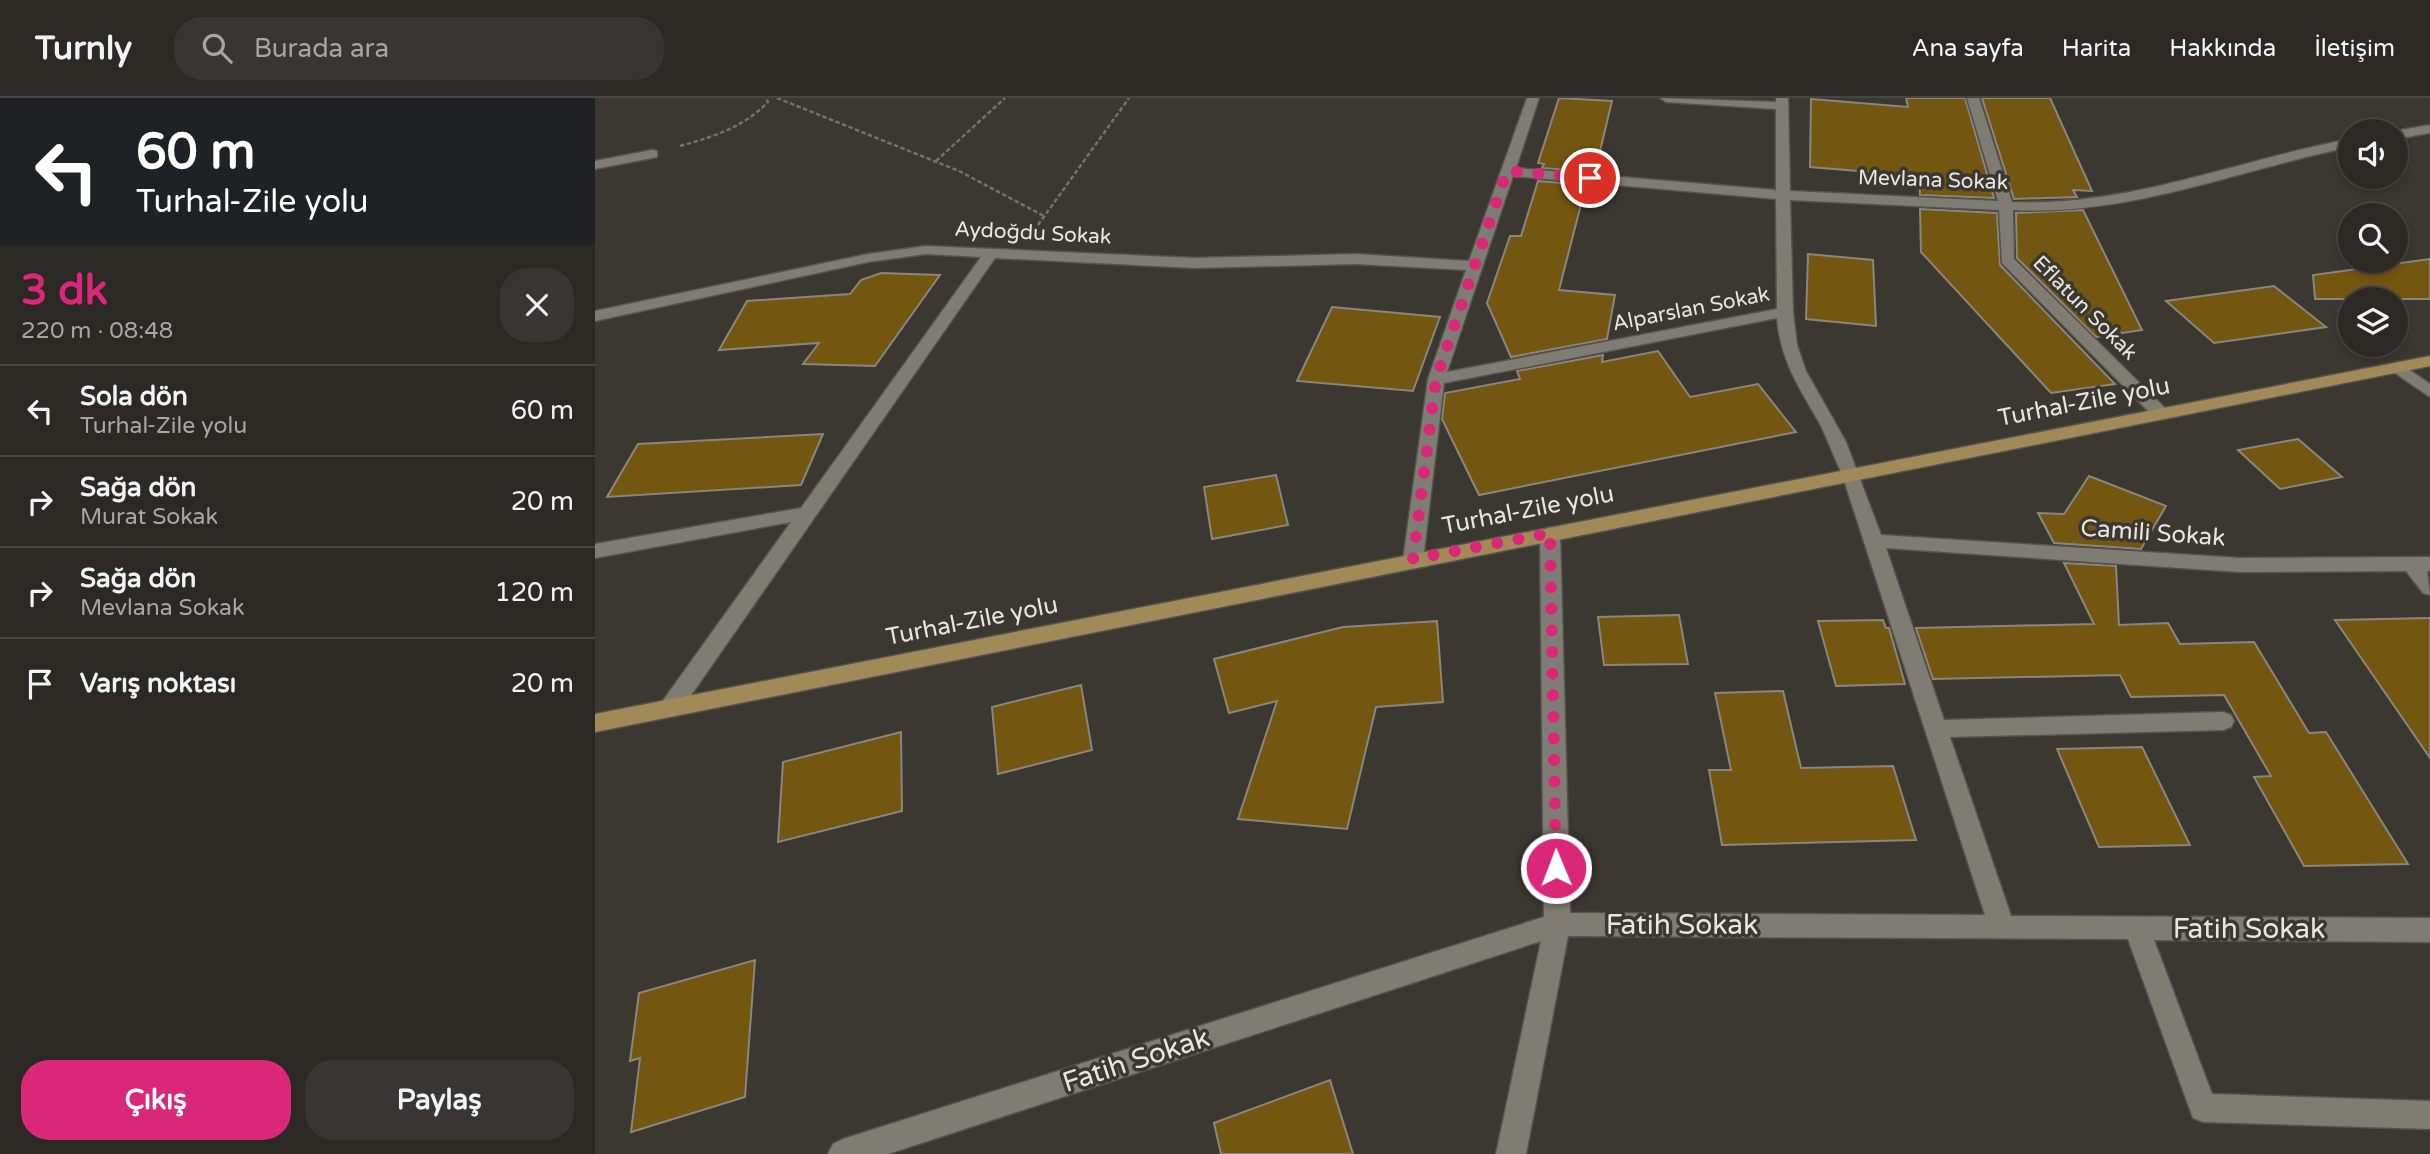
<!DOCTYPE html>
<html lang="tr">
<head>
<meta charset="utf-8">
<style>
  :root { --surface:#2c2925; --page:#383532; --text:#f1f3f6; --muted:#a6a6a7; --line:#484542; --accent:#db2777 }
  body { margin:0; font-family:"Varela Round",sans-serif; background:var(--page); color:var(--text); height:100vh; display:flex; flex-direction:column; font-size:26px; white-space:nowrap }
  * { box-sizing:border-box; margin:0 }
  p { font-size:23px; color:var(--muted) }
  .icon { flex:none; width:38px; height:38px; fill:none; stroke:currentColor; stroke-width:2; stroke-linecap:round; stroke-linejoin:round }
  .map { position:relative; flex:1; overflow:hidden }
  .panel { display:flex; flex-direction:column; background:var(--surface); width:595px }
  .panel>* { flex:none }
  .hud { background:#202124; color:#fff; overflow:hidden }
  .fabs { position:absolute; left:1743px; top:21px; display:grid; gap:14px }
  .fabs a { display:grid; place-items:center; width:70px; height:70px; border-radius:50%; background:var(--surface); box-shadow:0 4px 10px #0003,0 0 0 2px var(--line); font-size:35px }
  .pin { position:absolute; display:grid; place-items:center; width:60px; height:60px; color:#fff; margin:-30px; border:4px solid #fff; border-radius:50%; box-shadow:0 2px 7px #0007 }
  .me { position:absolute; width:77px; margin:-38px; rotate:359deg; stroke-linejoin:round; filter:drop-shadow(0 0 5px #0008) }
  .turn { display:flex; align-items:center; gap:24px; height:147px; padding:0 21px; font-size:32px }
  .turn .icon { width:91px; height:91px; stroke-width:2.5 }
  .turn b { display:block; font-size:49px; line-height:60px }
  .round { display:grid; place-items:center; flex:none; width:74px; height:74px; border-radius:28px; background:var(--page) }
  .summary { display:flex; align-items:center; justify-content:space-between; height:119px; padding:0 21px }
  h1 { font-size:42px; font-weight:700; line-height:52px; color:var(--accent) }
  .cta { display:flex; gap:14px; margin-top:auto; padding:14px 21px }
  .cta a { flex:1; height:80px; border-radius:28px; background:var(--accent); color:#fff; font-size:28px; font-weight:700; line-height:80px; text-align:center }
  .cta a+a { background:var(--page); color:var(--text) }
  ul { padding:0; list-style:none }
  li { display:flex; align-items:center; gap:21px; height:91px; padding:0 21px; border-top:2px solid var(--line) }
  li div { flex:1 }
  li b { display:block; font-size:26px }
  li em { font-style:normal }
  header { display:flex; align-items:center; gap:42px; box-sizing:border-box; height:98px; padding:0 35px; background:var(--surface); border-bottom:2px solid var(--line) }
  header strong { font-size:33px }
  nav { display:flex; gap:38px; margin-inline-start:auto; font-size:24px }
  .search { width:490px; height:63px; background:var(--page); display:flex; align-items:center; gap:18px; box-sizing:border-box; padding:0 24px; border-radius:28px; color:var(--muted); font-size:26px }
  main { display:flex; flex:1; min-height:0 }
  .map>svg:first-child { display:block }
  .building { fill:#735610; stroke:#8a867e; stroke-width:2 }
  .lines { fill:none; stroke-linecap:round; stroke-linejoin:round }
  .minor-casing { stroke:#55534d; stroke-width:3 }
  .major-casing { stroke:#55534d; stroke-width:3 }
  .path { stroke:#74716b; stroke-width:2.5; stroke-dasharray:4.5 2.5; stroke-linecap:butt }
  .minor { fill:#7f7c74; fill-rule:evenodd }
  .major { fill:#a18a58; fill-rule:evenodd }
  .route { stroke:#db2777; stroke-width:12; stroke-dasharray:0 21.6 }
  .labels { text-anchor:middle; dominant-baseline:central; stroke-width:7; stroke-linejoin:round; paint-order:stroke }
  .far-street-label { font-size:21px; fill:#e8e6e2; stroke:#3b3731 }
  .street-label { font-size:24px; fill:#e8e6e2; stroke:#3b3731 }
  .near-street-label { font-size:28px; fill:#e8e6e2; stroke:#3b3731 }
</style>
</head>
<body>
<header>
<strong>Turnly</strong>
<div class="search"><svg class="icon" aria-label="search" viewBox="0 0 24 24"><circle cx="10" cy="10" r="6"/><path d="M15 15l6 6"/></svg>Burada ara</div>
<nav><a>Ana sayfa</a><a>Harita</a><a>Hakkında</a><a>İletişim</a></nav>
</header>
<main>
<section class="panel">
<div class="hud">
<div class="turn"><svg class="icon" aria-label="left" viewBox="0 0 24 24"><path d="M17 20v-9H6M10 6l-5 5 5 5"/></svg><div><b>60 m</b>Turhal-Zile yolu</div></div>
</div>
<div class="summary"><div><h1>3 dk</h1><p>220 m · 08:48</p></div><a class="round"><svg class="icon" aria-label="close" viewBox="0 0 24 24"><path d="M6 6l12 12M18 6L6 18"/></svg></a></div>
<ul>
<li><svg class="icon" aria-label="left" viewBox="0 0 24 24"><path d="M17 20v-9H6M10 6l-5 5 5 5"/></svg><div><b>Sola dön</b><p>Turhal-Zile yolu</p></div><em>60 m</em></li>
<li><svg class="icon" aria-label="right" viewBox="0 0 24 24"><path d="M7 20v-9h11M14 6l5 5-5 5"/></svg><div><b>Sağa dön</b><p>Murat Sokak</p></div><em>20 m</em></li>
<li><svg class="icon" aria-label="right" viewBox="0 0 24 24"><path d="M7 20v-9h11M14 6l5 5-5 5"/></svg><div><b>Sağa dön</b><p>Mevlana Sokak</p></div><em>120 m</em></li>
<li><svg class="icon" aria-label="arrive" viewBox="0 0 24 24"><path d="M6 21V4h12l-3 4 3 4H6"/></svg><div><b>Varış noktası</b></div><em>20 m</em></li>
</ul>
<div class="cta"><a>Çıkış</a><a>Paylaş</a></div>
</section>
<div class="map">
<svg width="1835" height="1056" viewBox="0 0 1835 1056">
  <rect width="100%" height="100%" fill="#3b3731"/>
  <g class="building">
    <polygon points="964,0 1017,3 1001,70 996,70 995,74 947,70 949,66 943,65"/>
    <polygon points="1311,0 1370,0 1399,100 1325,97 1324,78 1215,69 1216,1 1313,9"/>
    <polygon points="1387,0 1455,0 1497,93 1478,92 1482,99 1419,101"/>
    <polygon points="943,83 991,87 964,192 1020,197 1012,241 916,259 892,205 915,138 926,138"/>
    <polygon points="1325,111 1402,115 1405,167 1520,286 1456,295 1326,154"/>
    <polygon points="1488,112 1547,232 1501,239 1422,160 1421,115"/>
    <polygon points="1213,156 1278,162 1281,228 1211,221"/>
    <polygon points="1835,161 1835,201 1720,201 1718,177"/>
    <polygon points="286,175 345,177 280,268 208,266 224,245 124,252 152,203 255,196 266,182"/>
    <polygon points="1679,188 1731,229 1619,245 1571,203"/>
    <polygon points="737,209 845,219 818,293 702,283"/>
    <polygon points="1063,253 1095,299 1163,286 1201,334 884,397 847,321 850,295 925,281 922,273 1008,257 1007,264"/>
    <polygon points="228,336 206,387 12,399 43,346"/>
    <polygon points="1703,341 1747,379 1685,391 1643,352"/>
    <polygon points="681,377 693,427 617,441 609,389"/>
    <polygon points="1494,378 1571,408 1546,451 1459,445 1443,415 1469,416"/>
    <polygon points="1469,465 1521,468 1524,527 1573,525 1585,546 1659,544 1714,635 1731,634 1813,766 1709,768 1659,679 1676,678 1629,597 1536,599 1525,577 1338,581 1321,530 1499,526"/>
    <polygon points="1084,517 1093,566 1009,567 1003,519"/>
    <polygon points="1835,520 1835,660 1740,522"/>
    <polygon points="1288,522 1291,530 1294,530 1310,586 1241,588 1223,523"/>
    <polygon points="842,523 848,604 781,609 752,731 643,721 682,603 634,615 619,561 748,529"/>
    <polygon points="486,587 497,652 403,676 397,609"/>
    <polygon points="1188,593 1206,670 1298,668 1321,742 1127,747 1114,672 1136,672 1120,595"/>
    <polygon points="306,634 307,713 183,744 188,664"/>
    <polygon points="1547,649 1595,747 1504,749 1462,651"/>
    <polygon points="160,862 150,999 36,1034 45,960 35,963 44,895"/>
    <polygon points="735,982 758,1056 626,1056 619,1025"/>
  </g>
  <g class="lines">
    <g class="minor-casing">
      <g id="minor">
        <path d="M932,0H944L921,70L1181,92V11L1071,4L1065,0L1181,4V0H1193L1195,93L1403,103L1372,0H1384L1417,104C1535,109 1642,62 1755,41V49C1643,72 1535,118 1418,112L1419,161L1572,312L1575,316L1572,320H1560L1407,165L1404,112L1195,102L1198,214L1202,247L1211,273L1251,344L1286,437L1645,460L1835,459V473H1832L1835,497L1828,495L1811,473L1645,474L1291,450L1349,622L1628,614L1636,617L1639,623L1636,629L1628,632L1355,639L1416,818L1835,820V844L1559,842L1617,996L1835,1003V1031L1608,1024L1598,1020L1533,841L973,838L931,1056H901L946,843L293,1056H233L238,1046L248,1041L949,819L945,435L955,429L965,435L975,815L1390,817L1247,376C1239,359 1233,342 1225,326C1205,291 1185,262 1182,220L849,285L828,462L825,467H811L808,462L833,281L871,172L761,166L600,170L400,160L83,616L75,619L67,616L64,610L67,604L196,424L0,460V446L206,410L386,159L331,156L273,164L0,223V213L273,156L331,148L600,160L761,156L874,163ZM918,78L1181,101L1182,211L852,274Z"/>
        <polygon points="1835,27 1835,35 1801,41 1800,33"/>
        <polygon points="57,52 62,53 62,59 0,71 0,63"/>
        <polygon points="1803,264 1835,286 1835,299 1797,273 1795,269"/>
      </g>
    </g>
    <g class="major-casing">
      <polygon id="major" points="1835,258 1835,268 0,634 0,616"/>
    </g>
    <g class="path">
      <polyline points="182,0 364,73 449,118"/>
      <path d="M85,48C118,39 149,29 173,4L171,0"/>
      <polyline points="341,63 410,0"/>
      <polyline points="443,127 534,0"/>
    </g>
    <use href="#minor" class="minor"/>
    <use href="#major" class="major"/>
  </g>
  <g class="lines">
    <polyline class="route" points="961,770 955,435 818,461 841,281 912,73 995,80"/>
  </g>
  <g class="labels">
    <g class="far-street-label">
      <text transform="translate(1338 82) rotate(2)">Mevlana Sokak</text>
      <text transform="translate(438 135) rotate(3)">Aydoğdu Sokak</text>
      <text transform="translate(1490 210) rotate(45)">Eflatun Sokak</text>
      <text transform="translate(1096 211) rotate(-11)">Alparslan Sokak</text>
    </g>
    <g class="street-label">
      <text transform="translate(1489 304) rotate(-11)">Turhal-Zile yolu</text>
      <text transform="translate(933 412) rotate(-11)">Turhal-Zile yolu</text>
      <text transform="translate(1558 435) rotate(4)">Camili Sokak</text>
      <text transform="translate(377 523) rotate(-11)">Turhal-Zile yolu</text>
    </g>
    <g class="near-street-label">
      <text x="1087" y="827">Fatih Sokak</text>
      <text x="1654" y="831">Fatih Sokak</text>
      <text transform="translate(541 962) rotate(-18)">Fatih Sokak</text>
    </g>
  </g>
</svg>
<div class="fabs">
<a><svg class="icon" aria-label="sound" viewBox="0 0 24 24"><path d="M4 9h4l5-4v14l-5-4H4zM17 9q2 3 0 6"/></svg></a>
<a><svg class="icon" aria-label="search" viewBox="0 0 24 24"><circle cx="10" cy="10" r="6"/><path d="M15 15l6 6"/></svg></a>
<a><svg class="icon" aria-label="layers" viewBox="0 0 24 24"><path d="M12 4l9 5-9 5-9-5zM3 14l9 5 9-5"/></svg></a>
</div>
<div class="pin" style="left:995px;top:80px;background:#d93025"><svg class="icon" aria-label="arrive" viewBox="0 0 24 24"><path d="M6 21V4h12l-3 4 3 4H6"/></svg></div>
<svg class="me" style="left:961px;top:770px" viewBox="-20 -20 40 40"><circle r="17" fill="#db2777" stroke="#fff" stroke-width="3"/><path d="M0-11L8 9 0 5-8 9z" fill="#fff"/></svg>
</div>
</main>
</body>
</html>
